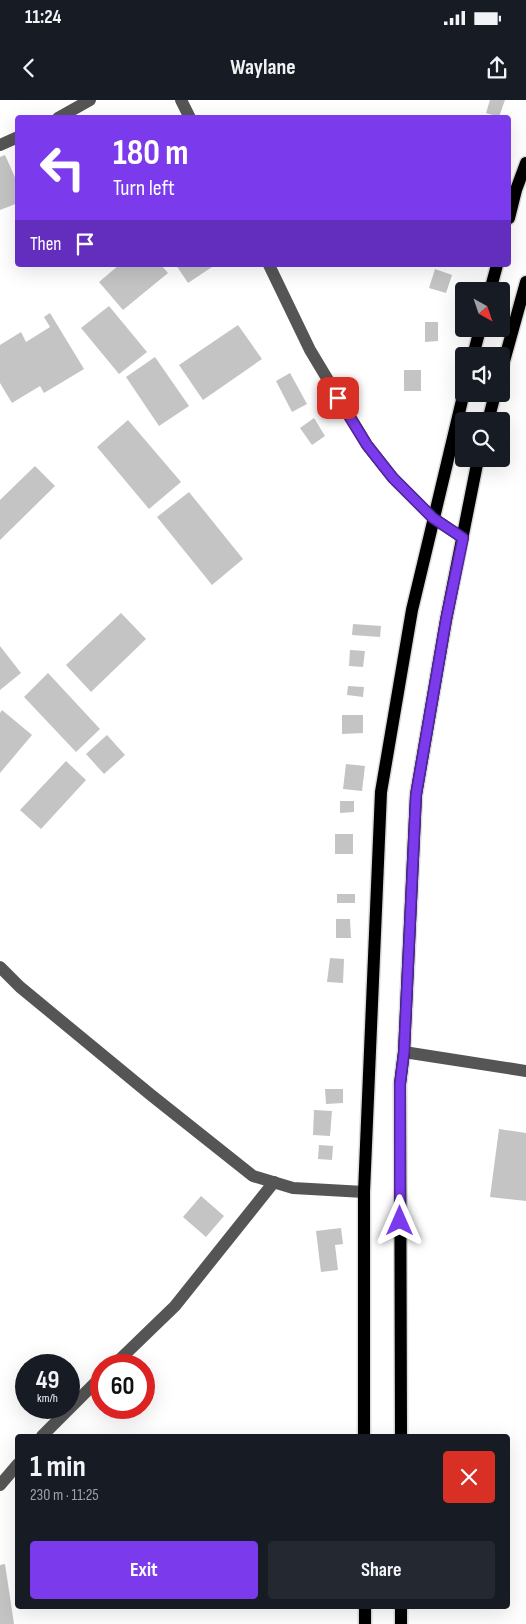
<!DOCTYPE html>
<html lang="en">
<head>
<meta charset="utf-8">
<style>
  :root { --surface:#171b24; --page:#242831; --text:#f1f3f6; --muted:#9ea1a6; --accent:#7c3aed }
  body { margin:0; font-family:"Sofia Sans Condensed",sans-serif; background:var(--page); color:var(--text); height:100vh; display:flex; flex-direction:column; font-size:19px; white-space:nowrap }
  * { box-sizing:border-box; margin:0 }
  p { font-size:16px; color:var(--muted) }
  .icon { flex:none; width:28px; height:28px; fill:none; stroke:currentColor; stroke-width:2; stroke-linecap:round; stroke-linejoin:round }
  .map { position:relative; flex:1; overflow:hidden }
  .panel { position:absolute; left:15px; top:1334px; width:495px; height:175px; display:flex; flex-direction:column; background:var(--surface); border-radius:5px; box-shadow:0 5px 20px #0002 }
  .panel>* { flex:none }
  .hud { position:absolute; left:15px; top:15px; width:496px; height:152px; border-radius:5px; box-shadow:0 5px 20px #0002; background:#7c3aed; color:#fff; overflow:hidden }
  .needle { width:32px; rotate:140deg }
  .controls { position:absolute; left:455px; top:182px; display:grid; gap:10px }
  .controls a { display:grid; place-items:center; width:55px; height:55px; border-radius:5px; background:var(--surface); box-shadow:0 5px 20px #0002; font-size:25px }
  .speed { position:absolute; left:15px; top:1254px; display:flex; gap:10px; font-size:25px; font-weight:700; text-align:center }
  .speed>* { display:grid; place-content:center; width:65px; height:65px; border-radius:50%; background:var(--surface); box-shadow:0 5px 20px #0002; line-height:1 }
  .speed small { font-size:12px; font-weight:400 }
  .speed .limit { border:8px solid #d22; background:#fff; color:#111 }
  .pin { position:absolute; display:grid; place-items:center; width:42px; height:42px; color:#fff; margin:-21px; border-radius:10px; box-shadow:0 2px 8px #0006 }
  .me { position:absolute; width:55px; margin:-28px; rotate:0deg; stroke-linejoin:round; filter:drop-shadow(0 0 4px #0008) }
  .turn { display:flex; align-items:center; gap:18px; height:105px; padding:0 15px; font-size:22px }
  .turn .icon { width:65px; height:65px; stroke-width:2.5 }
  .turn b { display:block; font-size:35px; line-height:42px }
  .then { display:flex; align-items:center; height:48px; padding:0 15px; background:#0003; gap:10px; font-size:19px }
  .round { display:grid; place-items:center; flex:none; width:52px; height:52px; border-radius:5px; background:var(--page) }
  .head { display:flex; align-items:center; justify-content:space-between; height:85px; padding:0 15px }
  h1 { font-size:30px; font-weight:700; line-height:38px }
  .cta { display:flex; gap:10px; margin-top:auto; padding:10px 15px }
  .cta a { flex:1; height:58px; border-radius:5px; background:var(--accent); color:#fff; font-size:20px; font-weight:700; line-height:58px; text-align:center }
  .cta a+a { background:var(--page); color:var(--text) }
  .status { display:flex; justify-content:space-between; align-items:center; height:35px; padding:0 25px; background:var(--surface); direction:ltr }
  .status svg { height:14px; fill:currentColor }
  header { display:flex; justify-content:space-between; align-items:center; height:65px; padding:0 15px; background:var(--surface); font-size:22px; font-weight:700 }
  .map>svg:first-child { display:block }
  .building { fill:#c4c4c4 }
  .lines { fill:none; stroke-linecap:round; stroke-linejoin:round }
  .major-casing { stroke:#dbdbdb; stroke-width:15 }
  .minor { stroke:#555; stroke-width:12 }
  .major { stroke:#000; stroke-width:12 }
  .route-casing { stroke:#51269a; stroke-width:12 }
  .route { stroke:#7c3aed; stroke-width:9 }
</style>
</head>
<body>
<div class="status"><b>11:24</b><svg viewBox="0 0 49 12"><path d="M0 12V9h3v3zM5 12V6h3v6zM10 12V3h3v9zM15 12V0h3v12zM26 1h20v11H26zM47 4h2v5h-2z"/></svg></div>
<header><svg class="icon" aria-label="back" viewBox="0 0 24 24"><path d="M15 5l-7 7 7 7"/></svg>Waylane<svg class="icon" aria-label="share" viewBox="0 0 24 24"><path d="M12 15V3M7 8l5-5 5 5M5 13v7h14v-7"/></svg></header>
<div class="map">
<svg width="526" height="1524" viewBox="0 0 526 1524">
  <rect width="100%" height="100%" fill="#fff"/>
  <g class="building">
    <polygon points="490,0 505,0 499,17 486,13"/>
    <polygon points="5,55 18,84 18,103 0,110 0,57"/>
    <polygon points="119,165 161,165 168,173 123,210 99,182"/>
    <polygon points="176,165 215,165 188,183"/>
    <polygon points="435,169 452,175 446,193 429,188"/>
    <polygon points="109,206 147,252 119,274 81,228"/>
    <polygon points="50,213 84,269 44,293 40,286 12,303 0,283 0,245 21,232 26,242 50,227 44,217"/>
    <polygon points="425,222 438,222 438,241 425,242"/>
    <polygon points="238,225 262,259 203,300 179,265"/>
    <polygon points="155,257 189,306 159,326 126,277"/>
    <rect x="404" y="270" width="17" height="21"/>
    <polygon points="290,273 307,304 292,312 276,281"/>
    <polygon points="314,318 325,336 312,345 300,328"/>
    <polygon points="128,320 181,382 149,409 97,347"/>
    <polygon points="35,366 55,386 0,440 0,400"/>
    <polygon points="189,392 243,459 212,485 157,417"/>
    <polygon points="121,513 146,539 91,592 66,565"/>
    <polygon points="353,524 381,526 380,537 352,535"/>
    <polygon points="0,546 21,573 0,590"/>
    <polygon points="350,550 365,551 363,567 349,566"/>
    <polygon points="48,573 100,629 76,652 24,597"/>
    <polygon points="348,586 364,587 363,597 347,595"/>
    <polygon points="2,610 32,635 0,673 0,613"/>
    <polygon points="342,615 363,615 363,633 342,634"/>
    <polygon points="107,635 125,655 104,674 86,654"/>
    <polygon points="66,661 86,680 41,729 20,710"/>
    <polygon points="346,664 365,666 362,691 343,689"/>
    <polygon points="340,701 354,701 354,712 340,713"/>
    <rect x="335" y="734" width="18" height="20"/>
    <rect x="337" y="794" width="18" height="9"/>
    <polygon points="336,819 350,819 351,838 336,838"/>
    <polygon points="330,858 344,859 343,883 327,882"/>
    <polygon points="325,989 343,989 343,1003 326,1004"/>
    <polygon points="314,1010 332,1011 330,1036 313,1035"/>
    <polygon points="499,1029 526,1033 526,1101 490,1097"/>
    <polygon points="319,1045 333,1046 332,1060 318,1059"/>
    <polygon points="201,1096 224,1116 206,1137 183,1117"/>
    <polygon points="341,1128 343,1144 335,1145 338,1170 321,1172 316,1131"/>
    <polygon points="5,1464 14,1524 0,1524 0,1465"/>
  </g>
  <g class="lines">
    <g class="major-casing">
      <g id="major">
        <polyline points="509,118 516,90 526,63"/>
        <polyline points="490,191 497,165"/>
        <polyline points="473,256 480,229"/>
        <polyline points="501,272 526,182"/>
        <polyline points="488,321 495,294"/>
        <polyline points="364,1336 364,1092 381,692 412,510 464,292"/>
        <polyline points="401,1336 400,984 404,952 416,695 446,520 478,359"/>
        <polyline points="365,1506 365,1524"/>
        <polyline points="401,1506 401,1524"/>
      </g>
    </g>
    <g class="minor">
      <polyline points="181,0 190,18"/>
      <polyline points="58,18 90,0"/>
      <polyline points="0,45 18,37"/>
      <polyline points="269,165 310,250 367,345 393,378 433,418 463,438"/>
      <polyline points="0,867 20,887 151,995 253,1076 293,1088 364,1092"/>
      <polyline points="404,952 526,971"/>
      <polyline points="114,1265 175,1206 274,1082"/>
      <polyline points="42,1336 101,1277"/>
      <polyline points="0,1385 18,1364"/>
    </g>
    <use href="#major" class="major"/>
  </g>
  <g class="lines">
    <g class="route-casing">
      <polyline id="route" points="338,298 367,345 393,378 433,418 463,438 446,520 416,695 404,952 400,984 400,1121"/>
    </g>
    <use href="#route" class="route"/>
  </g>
</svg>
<div class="controls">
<a><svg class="needle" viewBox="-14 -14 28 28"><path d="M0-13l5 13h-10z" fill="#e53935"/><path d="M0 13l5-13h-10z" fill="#9ea1a6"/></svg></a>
<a><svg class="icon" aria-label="sound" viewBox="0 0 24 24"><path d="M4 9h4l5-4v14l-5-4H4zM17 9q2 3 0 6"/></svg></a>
<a><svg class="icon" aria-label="search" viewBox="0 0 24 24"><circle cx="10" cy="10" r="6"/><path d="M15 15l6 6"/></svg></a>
</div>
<div class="speed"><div>49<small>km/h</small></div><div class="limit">60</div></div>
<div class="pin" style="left:338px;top:298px;background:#d93025"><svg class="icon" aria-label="arrive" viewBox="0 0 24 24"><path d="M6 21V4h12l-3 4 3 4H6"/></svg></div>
<svg class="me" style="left:400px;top:1121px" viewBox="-20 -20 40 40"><path d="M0-17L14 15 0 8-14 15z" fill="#7c3aed" stroke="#fff" stroke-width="4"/></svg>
<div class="hud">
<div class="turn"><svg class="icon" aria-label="left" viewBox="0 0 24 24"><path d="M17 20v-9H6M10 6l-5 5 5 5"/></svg><div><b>180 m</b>Turn left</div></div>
<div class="then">Then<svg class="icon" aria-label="arrive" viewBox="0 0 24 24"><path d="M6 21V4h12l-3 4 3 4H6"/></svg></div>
</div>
<section class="panel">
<div class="head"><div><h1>1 min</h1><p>230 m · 11:25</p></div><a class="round" style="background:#d93025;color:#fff"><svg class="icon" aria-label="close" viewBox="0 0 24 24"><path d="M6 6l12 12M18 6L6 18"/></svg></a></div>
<div class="cta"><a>Exit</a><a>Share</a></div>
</section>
</div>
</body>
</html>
